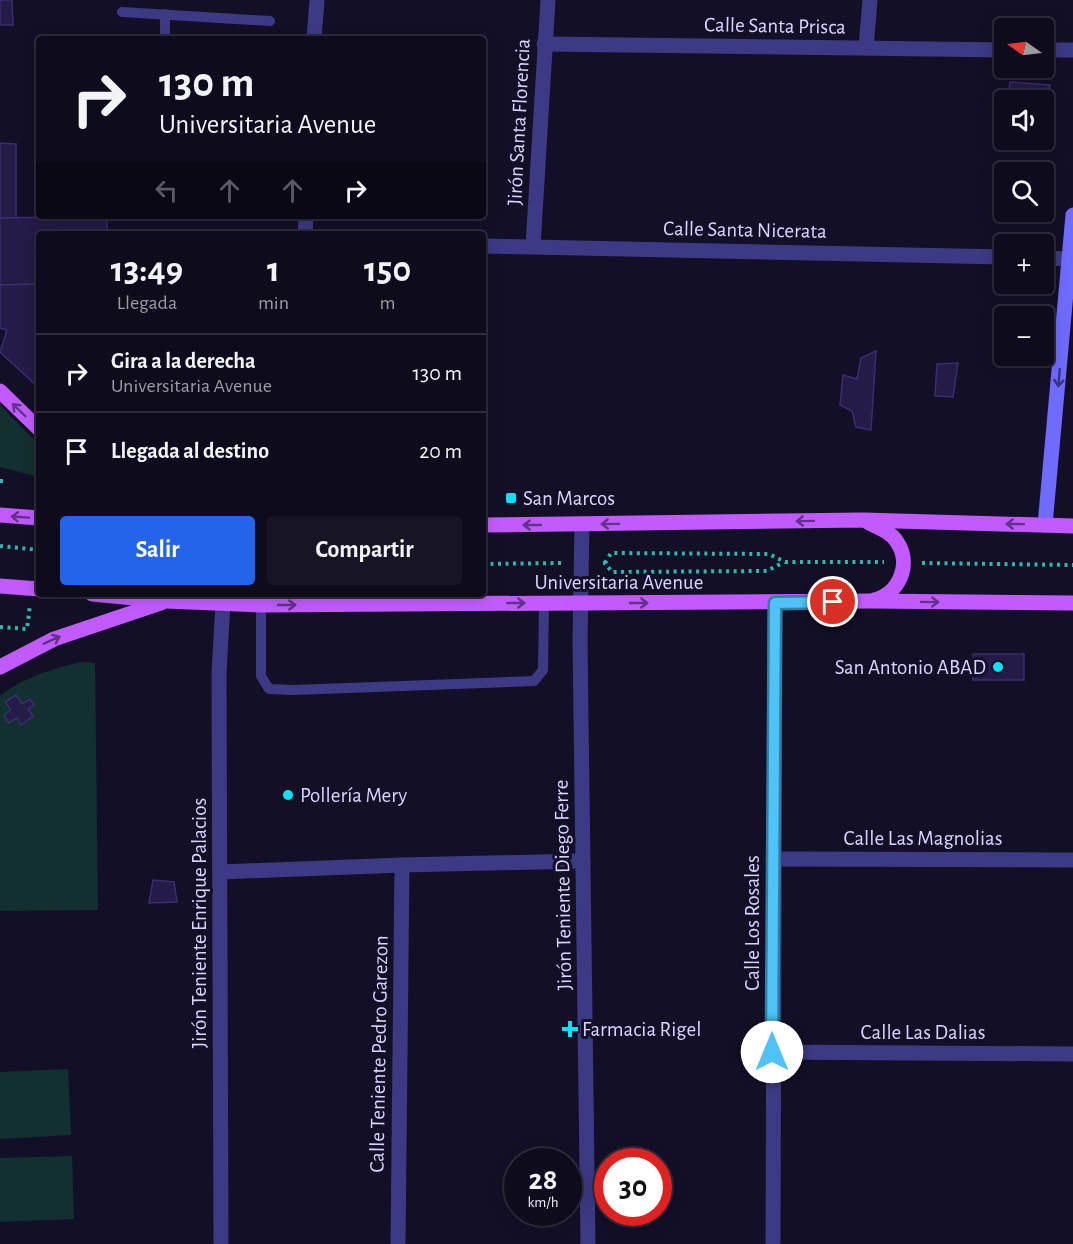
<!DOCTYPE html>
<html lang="es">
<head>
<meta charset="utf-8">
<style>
  :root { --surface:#0e0b1c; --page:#171425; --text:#f1f3f6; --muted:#9b9ba3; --line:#2e2b3b; --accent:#2563eb }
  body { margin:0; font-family:"Alegreya Sans",sans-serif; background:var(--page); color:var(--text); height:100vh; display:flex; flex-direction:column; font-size:22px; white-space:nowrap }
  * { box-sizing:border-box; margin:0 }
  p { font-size:20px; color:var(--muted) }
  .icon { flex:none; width:33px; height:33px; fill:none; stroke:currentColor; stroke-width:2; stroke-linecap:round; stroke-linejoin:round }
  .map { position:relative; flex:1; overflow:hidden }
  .drawer { position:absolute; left:36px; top:231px; width:450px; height:366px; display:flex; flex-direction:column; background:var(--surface); border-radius:6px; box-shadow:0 3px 15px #0003,0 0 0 2px var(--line) }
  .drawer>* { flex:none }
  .banner { position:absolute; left:36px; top:36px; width:450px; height:183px; border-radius:6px; box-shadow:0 3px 15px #0003,0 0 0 2px var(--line); background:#0e0b1c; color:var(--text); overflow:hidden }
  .needle { width:39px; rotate:284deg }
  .controls { position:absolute; left:994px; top:18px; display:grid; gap:12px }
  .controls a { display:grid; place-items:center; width:60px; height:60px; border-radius:6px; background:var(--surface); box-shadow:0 3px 15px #0003,0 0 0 2px var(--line); font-size:30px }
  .speed { position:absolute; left:504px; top:1148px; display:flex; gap:12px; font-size:30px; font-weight:700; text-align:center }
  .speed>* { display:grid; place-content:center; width:78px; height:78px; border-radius:50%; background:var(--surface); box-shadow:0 3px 15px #0003,0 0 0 2px var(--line); line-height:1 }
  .speed small { font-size:15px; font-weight:400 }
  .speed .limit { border:9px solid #d22; background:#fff; color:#111 }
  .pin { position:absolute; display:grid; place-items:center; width:51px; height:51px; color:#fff; margin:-26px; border:3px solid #fff; border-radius:50%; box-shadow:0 2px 6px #0007 }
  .me { position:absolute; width:66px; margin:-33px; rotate:0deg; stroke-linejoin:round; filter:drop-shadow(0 0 4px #0008) }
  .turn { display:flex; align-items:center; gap:21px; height:126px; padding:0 24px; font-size:27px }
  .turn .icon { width:78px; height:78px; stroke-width:2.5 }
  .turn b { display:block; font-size:42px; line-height:51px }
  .lanes { display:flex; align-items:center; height:57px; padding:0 24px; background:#0003; justify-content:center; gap:30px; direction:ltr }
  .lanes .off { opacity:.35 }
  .eta { display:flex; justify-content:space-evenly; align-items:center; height:102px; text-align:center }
  .eta b { font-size:36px; font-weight:700; line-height:42px }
  .button { display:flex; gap:12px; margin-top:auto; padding:12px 24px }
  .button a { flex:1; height:69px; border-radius:6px; background:var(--accent); color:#fff; font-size:24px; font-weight:700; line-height:69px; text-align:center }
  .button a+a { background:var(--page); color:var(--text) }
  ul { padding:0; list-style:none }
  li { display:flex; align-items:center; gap:18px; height:78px; padding:0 24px; border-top:2px solid var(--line) }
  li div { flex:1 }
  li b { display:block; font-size:22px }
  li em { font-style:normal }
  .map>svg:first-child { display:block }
  .green { fill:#12302f }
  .building { fill:#241b47; stroke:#3b2d73; stroke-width:1.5 }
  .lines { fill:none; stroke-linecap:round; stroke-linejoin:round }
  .path { stroke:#2fb8b0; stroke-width:4; stroke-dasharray:3 4.5; stroke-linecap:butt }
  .lane { stroke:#3d3a85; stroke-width:10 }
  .street { stroke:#3d3a85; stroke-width:15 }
  .secondary { stroke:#6f6bff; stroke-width:15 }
  .primary { stroke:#c25bff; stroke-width:15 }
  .oneway { stroke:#38347d }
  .oneway2 { stroke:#623188 }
  .route-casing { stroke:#337fa1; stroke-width:15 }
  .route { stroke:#4fc3f7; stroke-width:10 }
  .poi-dot { fill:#00e5ff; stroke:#130f26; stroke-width:2 }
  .labels { text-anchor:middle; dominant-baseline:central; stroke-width:6; stroke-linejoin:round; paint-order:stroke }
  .street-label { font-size:21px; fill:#d9d4ff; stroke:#130f26 }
  .poi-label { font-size:21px; fill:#d9d4ff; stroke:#130f26; text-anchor:start }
</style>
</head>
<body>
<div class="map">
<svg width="1073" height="1244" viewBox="0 0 1073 1244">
  <rect width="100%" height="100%" fill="#130f26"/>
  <g class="green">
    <polygon points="0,405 39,445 39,477 0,467"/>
    <path d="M82,662L95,663L98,910L0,911V696C22,678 54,668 82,662Z"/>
    <polygon points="68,1069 71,1135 0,1139 0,1072"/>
    <polygon points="72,1156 74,1219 0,1222 0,1158"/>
  </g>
  <g class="building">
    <polygon points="0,0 12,0 13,25 0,25"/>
    <polygon points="36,76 39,76 39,137 37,137"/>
    <polygon points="1010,82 1050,85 1047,119 1044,118 1044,100 1008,100"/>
    <polygon points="0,143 16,144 16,218 0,218"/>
    <polygon points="107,216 107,234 39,234 39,284 0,285 0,218"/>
    <polygon points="39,284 39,388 0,352 7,330 0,328 0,285"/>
    <polygon points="876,351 871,430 856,427 852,411 840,405 843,375 857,379 861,358"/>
    <polygon points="958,363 953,397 935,396 937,364"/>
    <rect x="973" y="654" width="51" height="26"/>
    <polygon points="16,695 22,704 30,699 34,705 28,709 33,716 21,725 17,718 9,723 4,715 11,710 5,702"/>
    <polygon points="153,880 174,882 177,902 149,903"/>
  </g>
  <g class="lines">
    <g class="path">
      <polyline points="0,481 3,481"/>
      <polyline points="0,546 39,550"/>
      <polyline points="603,563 605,563 612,572 767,571 784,562"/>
      <polyline points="605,563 611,553 769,554 785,562 884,562"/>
      <polyline points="922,563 1073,565"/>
      <polyline points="483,564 562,563"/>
      <polyline points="0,627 27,629 30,605"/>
    </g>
    <g class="lane">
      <polyline points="122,12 270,21"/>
      <polyline points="165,39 165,14"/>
      <polyline points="261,605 261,676 269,689 294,690 534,681 543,670 544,603"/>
    </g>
    <g class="street">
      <polyline points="314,39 317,0"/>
      <polyline points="544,44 1005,50"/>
      <polyline points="866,48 870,0"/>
      <polyline points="1044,50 1073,50"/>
      <polyline points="305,234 306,216"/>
      <polyline points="483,246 1005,257"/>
      <polyline points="533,246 548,0"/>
      <polyline points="1044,258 1073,259"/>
      <polyline points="582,524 580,641 588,1244"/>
      <polyline points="773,859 1073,860"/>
      <polyline points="220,872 402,865 583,861"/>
      <polyline points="772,1052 1073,1054"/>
      <polyline points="221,1244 219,672 223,603"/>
      <polyline points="398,1244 402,865"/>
      <polyline points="773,1244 775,603"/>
    </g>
    <polyline class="secondary" points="1045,525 1073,215"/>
    <g class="primary">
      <polyline points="0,391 39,429"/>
      <polyline points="0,515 39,518"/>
      <path d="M869,523C880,528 891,532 897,542C912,564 899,594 874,600"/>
      <polyline points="483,525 863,520 1073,526"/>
      <polyline points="0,586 39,589"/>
      <polyline points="92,594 166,601 261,605 871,601 1073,603"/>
      <polyline points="0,667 54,639 161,603"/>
    </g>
  </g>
  <defs><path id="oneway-shaft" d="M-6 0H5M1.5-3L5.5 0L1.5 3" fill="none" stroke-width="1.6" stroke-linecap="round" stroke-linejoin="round" transform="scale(1.5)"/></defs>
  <use class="oneway" href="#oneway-shaft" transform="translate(1059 378) rotate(95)"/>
  <g class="oneway2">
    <use href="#oneway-shaft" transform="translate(19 410) rotate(-136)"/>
    <use href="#oneway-shaft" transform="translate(20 517) rotate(-176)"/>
    <use href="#oneway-shaft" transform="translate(805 521) rotate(179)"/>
    <use href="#oneway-shaft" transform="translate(610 524) rotate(179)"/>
    <use href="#oneway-shaft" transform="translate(1015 524) rotate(-179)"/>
    <use href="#oneway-shaft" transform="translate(532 525) rotate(180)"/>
    <use href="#oneway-shaft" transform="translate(930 602) rotate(1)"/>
    <use href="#oneway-shaft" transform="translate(516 603)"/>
    <use href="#oneway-shaft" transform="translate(639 603)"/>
    <use href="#oneway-shaft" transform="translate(287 605)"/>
    <use href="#oneway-shaft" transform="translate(52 640) rotate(-24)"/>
  </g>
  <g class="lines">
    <g class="route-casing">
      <polyline id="route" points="772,1052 775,603 833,602"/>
    </g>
    <use href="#route" class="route"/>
  </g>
  <g class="poi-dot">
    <rect x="505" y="492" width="12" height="12" rx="3"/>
    <circle cx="998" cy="667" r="6"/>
    <circle cx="288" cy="795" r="6"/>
    <path d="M567 1020h6v6h6v6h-6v6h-6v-6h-6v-6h6z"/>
  </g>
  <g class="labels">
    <g class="street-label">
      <text transform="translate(775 26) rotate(1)">Calle Santa Prisca</text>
      <text transform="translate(519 122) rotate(-87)">Jirón Santa Florencia</text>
      <text transform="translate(745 230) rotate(1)">Calle Santa Nicerata</text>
      <text x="619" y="582">Universitaria Avenue</text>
      <text x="923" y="838">Calle Las Magnolias</text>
      <text transform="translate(563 885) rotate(-91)">Jirón Teniente Diego Ferre</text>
      <text transform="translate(199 923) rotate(-90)">Jirón Teniente Enrique Palacios</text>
      <text transform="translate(752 923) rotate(-90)">Calle Los Rosales</text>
      <text x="923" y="1032">Calle Las Dalias</text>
      <text transform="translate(379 1054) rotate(-89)">Calle Teniente Pedro Garezon</text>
    </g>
    <g class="poi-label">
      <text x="523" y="498">San Marcos</text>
      <text x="986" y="667" text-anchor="end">San Antonio ABAD</text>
      <text x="300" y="795">Pollería Mery</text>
      <text x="582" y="1029">Farmacia Rigel</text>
    </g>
  </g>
</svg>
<div class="controls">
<a><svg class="needle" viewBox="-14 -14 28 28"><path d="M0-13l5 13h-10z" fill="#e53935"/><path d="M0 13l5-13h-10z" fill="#9b9ba3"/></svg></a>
<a><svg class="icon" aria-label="sound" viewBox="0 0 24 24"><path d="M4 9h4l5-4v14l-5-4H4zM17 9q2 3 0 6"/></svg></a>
<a><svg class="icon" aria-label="search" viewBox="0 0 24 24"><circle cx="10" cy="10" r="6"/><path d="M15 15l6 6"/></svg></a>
<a>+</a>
<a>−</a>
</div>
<div class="speed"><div>28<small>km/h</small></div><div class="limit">30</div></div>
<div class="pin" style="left:833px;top:602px;background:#d93025"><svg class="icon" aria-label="arrive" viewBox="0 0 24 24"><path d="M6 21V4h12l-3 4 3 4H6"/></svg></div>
<svg class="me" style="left:772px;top:1052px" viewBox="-20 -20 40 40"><circle r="19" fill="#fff"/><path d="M0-13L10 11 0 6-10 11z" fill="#4fc3f7"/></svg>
<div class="banner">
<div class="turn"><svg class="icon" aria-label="right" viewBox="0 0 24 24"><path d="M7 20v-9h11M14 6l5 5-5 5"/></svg><div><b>130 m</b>Universitaria Avenue</div></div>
<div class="lanes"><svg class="icon off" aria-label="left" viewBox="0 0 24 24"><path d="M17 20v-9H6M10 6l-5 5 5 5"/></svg><svg class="icon off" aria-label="ahead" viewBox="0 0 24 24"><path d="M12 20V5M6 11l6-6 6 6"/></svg><svg class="icon off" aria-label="ahead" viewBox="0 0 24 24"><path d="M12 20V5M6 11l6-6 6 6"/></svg><svg class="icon" aria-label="right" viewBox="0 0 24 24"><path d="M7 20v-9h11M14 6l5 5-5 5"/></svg></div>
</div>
<section class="drawer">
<div class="eta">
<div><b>13:49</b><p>Llegada</p></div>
<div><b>1</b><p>min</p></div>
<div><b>150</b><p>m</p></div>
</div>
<ul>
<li><svg class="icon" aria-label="right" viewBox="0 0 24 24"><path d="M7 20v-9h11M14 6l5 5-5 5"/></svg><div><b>Gira a la derecha</b><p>Universitaria Avenue</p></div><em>130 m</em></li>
<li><svg class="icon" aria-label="arrive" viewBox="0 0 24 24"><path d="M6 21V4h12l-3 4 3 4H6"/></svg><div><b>Llegada al destino</b></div><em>20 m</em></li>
</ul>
<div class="button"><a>Salir</a><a>Compartir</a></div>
</section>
</div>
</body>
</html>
